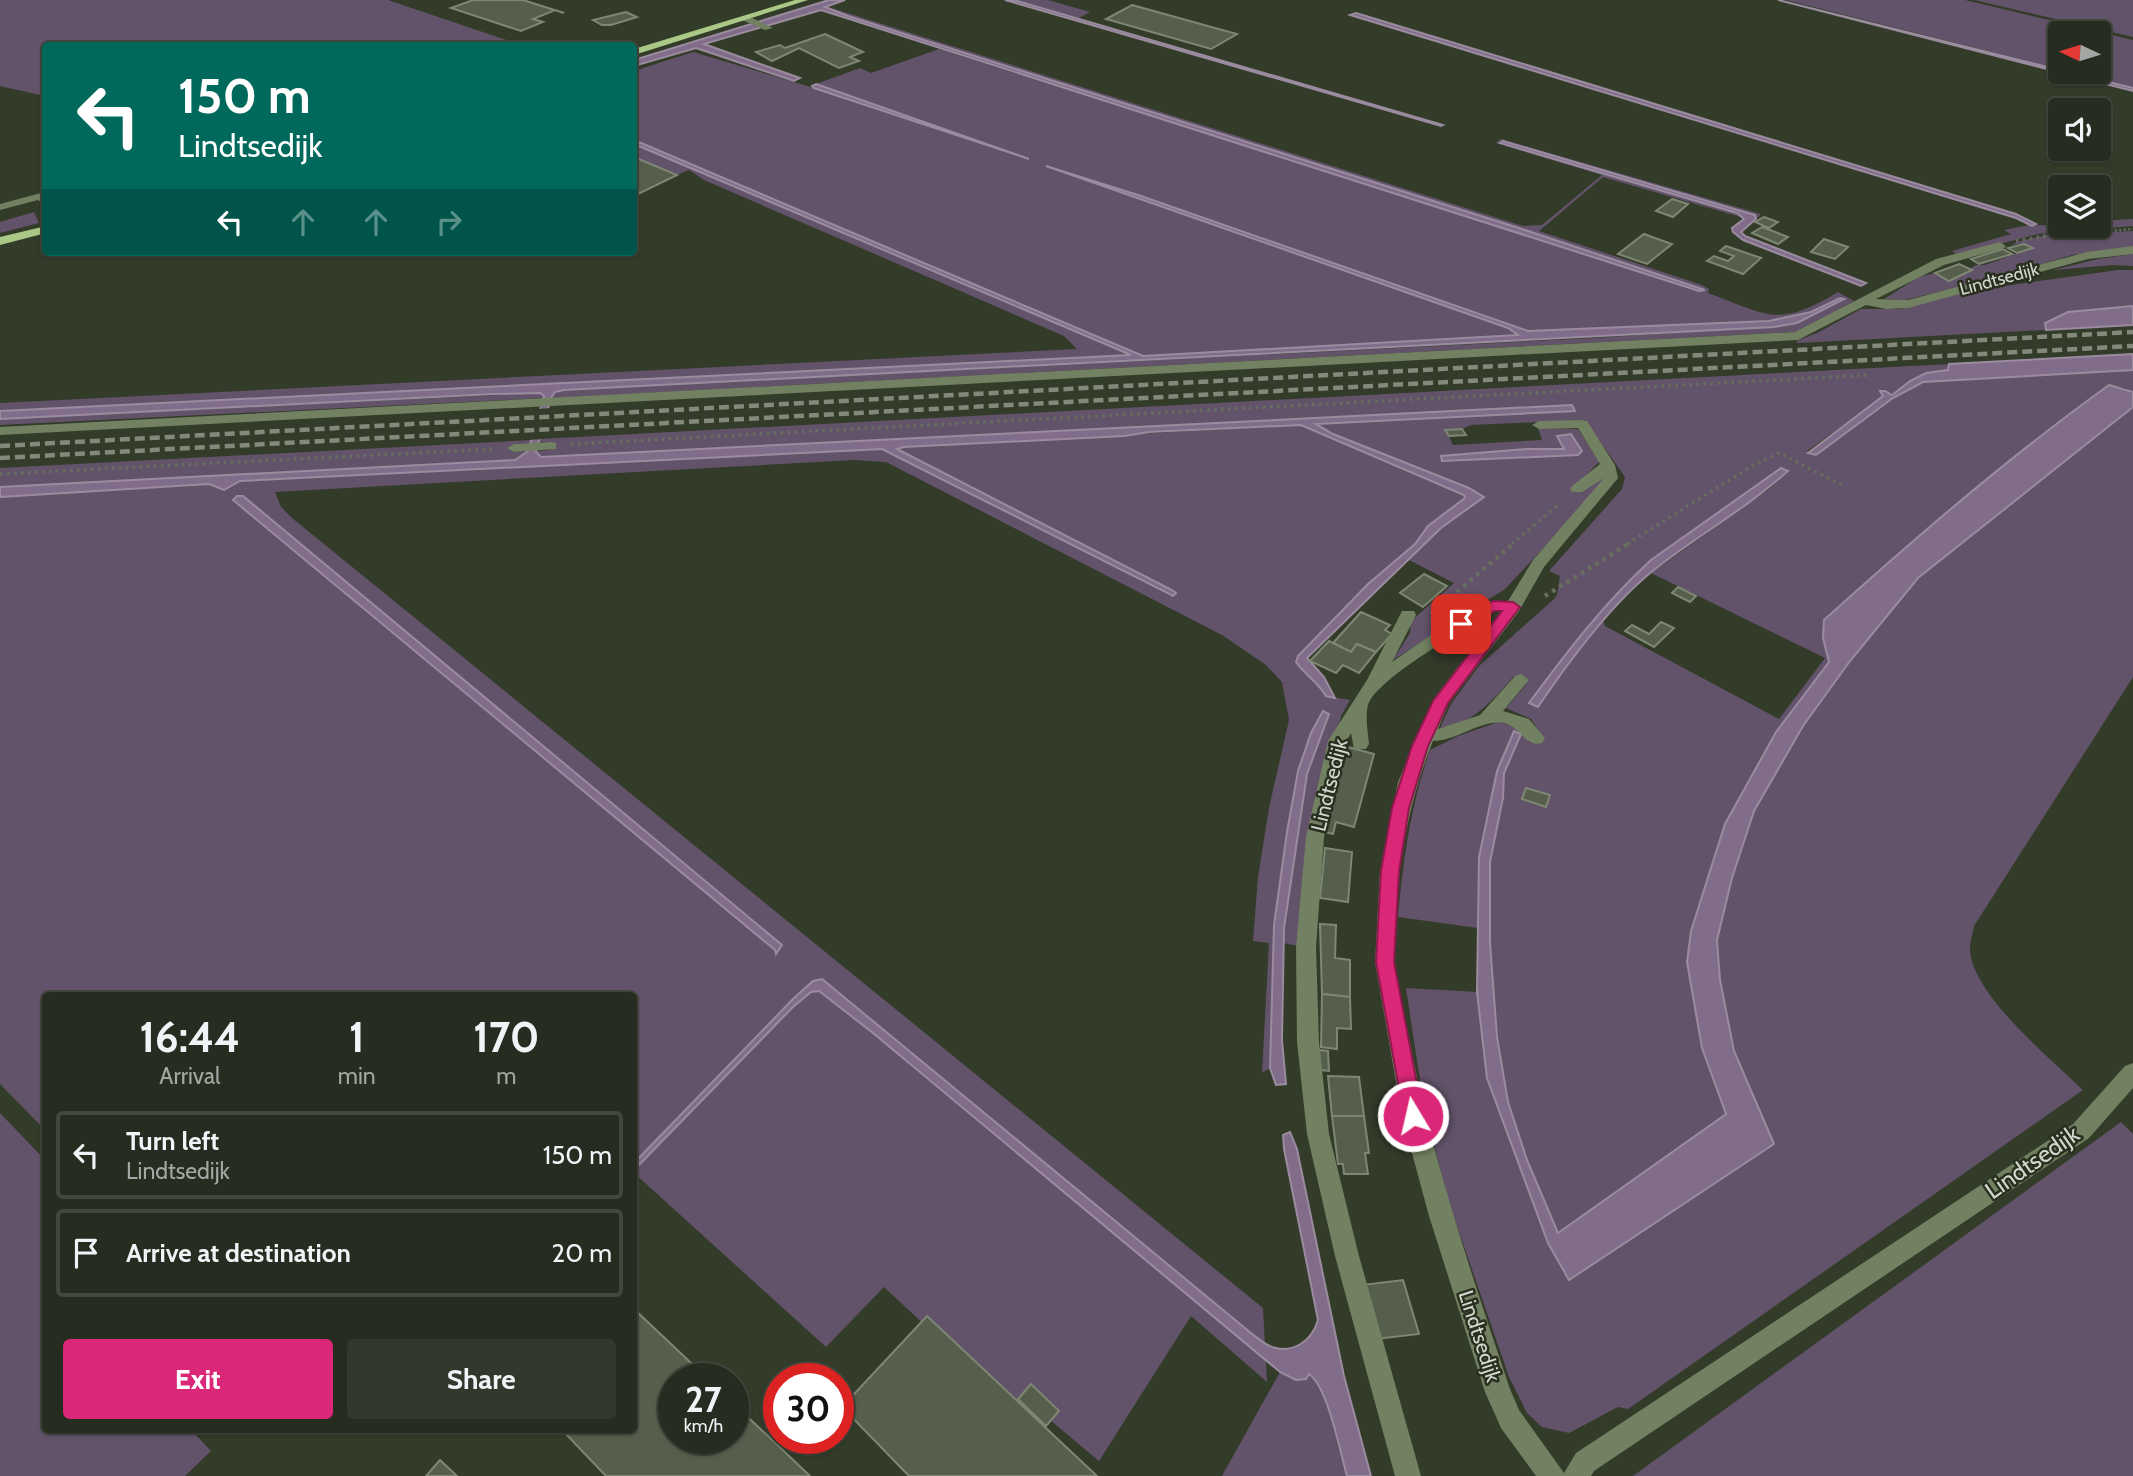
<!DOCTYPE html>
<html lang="en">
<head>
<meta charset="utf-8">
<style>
  :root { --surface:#262c1f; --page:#32382c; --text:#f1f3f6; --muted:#a4a7a4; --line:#42483d; --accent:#db2777 }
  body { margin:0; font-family:Cabin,sans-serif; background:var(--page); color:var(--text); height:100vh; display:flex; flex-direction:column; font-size:26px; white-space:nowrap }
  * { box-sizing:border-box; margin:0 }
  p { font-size:23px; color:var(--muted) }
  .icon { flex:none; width:38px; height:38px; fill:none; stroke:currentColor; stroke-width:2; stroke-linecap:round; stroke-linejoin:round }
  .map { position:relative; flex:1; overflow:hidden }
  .drawer { position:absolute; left:42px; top:992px; width:595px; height:441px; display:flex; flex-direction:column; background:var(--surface); border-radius:7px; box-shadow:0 2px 5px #0004,0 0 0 2px var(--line) }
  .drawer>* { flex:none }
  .top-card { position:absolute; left:42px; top:42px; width:595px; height:214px; border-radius:7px; box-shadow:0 2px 5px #0004,0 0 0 2px var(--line); background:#00695c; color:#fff; overflow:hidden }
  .needle { width:46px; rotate:274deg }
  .tools { position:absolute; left:2048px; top:21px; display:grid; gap:14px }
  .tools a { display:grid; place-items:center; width:63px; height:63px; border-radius:7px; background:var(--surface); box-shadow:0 2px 5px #0004,0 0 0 2px var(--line); font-size:35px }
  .speed { position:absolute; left:658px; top:1363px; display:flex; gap:14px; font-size:35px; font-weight:700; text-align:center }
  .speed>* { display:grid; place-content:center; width:91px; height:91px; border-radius:50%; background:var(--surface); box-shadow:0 2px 5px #0004,0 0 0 2px var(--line); line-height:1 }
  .speed small { font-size:18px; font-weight:400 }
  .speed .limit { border:10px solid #d22; background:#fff; color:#111 }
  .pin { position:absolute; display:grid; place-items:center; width:60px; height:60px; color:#fff; margin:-30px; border-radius:14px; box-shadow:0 4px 10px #0006 }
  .me { position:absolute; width:77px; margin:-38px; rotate:351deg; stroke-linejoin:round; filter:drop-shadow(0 0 5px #0008) }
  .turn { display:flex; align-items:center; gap:24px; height:147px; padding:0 21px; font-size:32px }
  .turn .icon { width:91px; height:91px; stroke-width:2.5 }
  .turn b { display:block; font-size:49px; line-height:60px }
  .lanes { display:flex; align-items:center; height:66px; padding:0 21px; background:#0003; justify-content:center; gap:35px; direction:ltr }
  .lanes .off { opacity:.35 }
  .eta { display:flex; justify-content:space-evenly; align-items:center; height:119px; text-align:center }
  .eta b { font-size:42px; font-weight:700; line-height:49px }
  .cta { display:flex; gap:14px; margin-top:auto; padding:14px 21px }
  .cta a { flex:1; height:80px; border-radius:7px; background:var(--accent); color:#fff; font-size:28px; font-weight:700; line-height:80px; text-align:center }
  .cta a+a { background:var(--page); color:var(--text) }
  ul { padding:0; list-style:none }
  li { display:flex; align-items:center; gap:21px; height:88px; margin:0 14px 10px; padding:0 7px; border:4px solid var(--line); border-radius:7px }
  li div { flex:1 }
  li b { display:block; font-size:26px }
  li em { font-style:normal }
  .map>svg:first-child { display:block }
  .green { fill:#63536a; fill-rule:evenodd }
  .water { fill:#816c8a; stroke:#9a8c9e; stroke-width:2 }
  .pier { fill:#333b29 }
  .building { fill:#565f4c; stroke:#7d8773; stroke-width:2 }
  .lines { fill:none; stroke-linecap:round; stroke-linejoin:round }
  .path-far2 { stroke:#676e5f; stroke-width:2.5; stroke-dasharray:2 2.5; stroke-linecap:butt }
  .path-far1 { stroke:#676e5f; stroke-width:3.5; stroke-dasharray:2.5 4.5; stroke-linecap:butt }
  .path { stroke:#676e5f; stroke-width:4.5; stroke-dasharray:3.5 5; stroke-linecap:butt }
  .minor { fill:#728161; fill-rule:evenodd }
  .major { fill:#abc986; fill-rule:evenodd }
  .rail { stroke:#838a7c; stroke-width:4.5; stroke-dasharray:10 5; stroke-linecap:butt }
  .route { fill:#db2777; stroke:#8e194d; stroke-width:2 }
  .labels { text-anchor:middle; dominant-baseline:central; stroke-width:5; stroke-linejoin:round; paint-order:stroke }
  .far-street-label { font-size:18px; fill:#d3d8ce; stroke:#29301f }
  .street-label { font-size:21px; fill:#d3d8ce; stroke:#29301f }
  .near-street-label { font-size:24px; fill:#d3d8ce; stroke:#29301f }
</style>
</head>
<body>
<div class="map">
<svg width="2133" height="1476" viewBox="0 0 2133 1476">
  <rect width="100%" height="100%" fill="#333b29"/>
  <g class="green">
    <polygon points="0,0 388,0 521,45 46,46 45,96 0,86"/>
    <polygon points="1017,0 1048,0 1090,12 1079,18"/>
    <polygon points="1786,0 1965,0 2133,40 2133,88 2070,72 2098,72 2098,33 2060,33 2060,69"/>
    <polygon points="1974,0 2133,0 2133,37"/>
    <path d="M825,6L1523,226L1542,225L1602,175L1496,143L1501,139L1761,214L1757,218L1501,144L1728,210L1744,218L1603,177L1539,231L1702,285L1709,289L1708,293C1770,316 1778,328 1838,292L1854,301L1796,334L1793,332L551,398L555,392L564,390L1595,338L1791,325L1843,299L1811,312L1769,321L1528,331L1141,196L1046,166L1508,328L1518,335L1143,356L634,140V71L693,52L814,88L1028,160L816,84L860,68L871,73L939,49L1699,291L1704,290L1522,229L848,16L827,9Z"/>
    <polygon points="634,144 1131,355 0,411 0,403 1077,349 1064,336 704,180 689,170 677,175 634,157"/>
    <polygon points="34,212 39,223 0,233 0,222"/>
    <polygon points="2133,219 2133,226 2038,234 1958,255 1952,251 2011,234 2004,230 2029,225 2098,226 2098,221"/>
    <path d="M2133,231V247L2072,255L2002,276L1905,300L1884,299L1919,277L1935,273L1950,281L1976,265H1985L2032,248L2024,244L2010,245C2046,230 2094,233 2133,231Z"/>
    <polygon points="2133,254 2133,266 2114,265 2053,270 2098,259"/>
    <polygon points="2118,270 2133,270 2133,306 2068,312 2045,323 2045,330 1798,343 1796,341 1817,333 1861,309 1901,309 1969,291"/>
    <path d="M1949,364L1948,370C1937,374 1926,374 1914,379C1903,384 1897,394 1884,396L1807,451L1816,455L1893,399L1923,382L2133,370V392L2122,387L1823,638L1829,662L1776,732L1725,824L1702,1048L1726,1114L1558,1233L1527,1160L1508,1102L1497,1037L1490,943V862L1503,798L1504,773L1521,734L1514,732L1497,771L1479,857L1478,928L1398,917C1403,859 1411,804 1430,750L1458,736L1498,722L1539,731L1531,719L1506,708L1527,683L1514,676C1495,698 1471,726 1440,728L1451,704L1479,666L1553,600L1557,595L1560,576L1549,571L1622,489L1625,477L1585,420L1471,425L1462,429L1446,430L1453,445L1542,440L1538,428L1578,429L1599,462L1574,487L1605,477L1592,496L1505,589L1393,660L1410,633L1411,621L1454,583L1409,560L1441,528L1483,497L1469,488L1333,434L1316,424L1574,411L1572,405L541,457L536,454L537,451L550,450L552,442H539L540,439ZM1788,472L1769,489L1651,573L1825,658L1779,719L1605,626L1601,612L1651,560Z"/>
    <polygon points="540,393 544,394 544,398 0,425 0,419"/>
    <path d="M2133,407V677L1974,926C1973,933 1970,941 1970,948C1970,993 2051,1059 2083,1090L1628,1409L1618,1407L1569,1433L1542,1427L1527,1413L1509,1377L1447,1197L1422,1094L1406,988L1477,992L1487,1078L1548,1243L1569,1280L1774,1144L1734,1051L1720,980L1717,940L1732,878L1754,811L1803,726L1850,661L1918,578Z"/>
    <path d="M1301,425L1464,495L1465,498L1428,526L1415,544L1368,584L1298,657L1296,662C1305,675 1318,682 1326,696L1350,700L1341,716L1299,946L1283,943L1284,928L1307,774L1328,714L1293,795L1274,925L1270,1068L1262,1073L1269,943L1253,941L1258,877L1269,808L1289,720L1282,682L1266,665L1222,635L886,462L854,460L275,492L281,507L292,518L1263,1308L1267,1382L1191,1316L1099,1461L1050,1420L1022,1416L884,1287L826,1347L634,1173V996H46L45,1130L0,1084V497L209,484L229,486L240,481L882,449L1170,596L1172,590L896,450L904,447Z"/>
    <polygon points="532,440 531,443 515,444 513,452 528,451 515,460 0,487 0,468"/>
    <polygon points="0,1113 45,1160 46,1430 191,1430 211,1451 185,1476 0,1476"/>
    <polygon points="2121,1122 2133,1134 2133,1476 1633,1476"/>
    <path d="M1280,1372L1296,1380L1309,1374C1329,1388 1340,1452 1347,1476H1222Z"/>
  </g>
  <g class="water">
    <polygon points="829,0 845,0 825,7 848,16 1522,229 1705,290 1699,291 821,10 704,44 800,78 794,81 696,48 634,66 634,60"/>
    <polygon points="1005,0 1014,0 1443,125 1441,126"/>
    <polygon points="1778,0 2133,88 2133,91"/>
    <polygon points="1356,13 2016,214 2036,224 2032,226 2016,218 1350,15"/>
    <polygon points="816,84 1029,159 814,88 812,86"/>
    <path d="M634,140L1143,356L1518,335L1508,328L1046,166L1141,196L1528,331L1769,321L1811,312L1840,298L1844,299L1797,323L1774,327L564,390L555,392L551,398L536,452L541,457L1572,405L1575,411L1316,424L1333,434L1469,488L1484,497L1441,528L1307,658L1324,677L1335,698L1326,696C1318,682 1305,675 1296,662L1298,656L1368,584L1415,544L1428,526L1465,498L1464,495L1301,425L1149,432L1124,436L904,447L897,449L1172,590L1176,593L1173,596L882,449L240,481L224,490L209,484L0,497V487L515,460L528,451L544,396L540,393L494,394L0,419V411L1131,355L634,144Z"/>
    <polygon points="1503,141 1755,215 1756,219 1741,232 1745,236 1866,283 1861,286 1743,240 1733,232 1732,228 1744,219 1737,213 1500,143"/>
    <polygon points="2133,306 2133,325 2046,330 2045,323 2068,312"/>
    <polygon points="2133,354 2133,370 1923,382 1893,398 1816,455 1808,453 1883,396 1880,391 1885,391 1892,395 1910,381 1926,373 1948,370 1949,364"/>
    <path d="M2109,385L2133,392V407L1918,578L1850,661L1803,726L1754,811L1732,878L1717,940L1720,980L1734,1051L1774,1144L1569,1280L1548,1243L1487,1078L1477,992L1479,857L1497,771L1514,731L1521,734L1504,773L1503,798L1490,862V943L1497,1037L1508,1102L1527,1160L1558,1233L1726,1114L1702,1048L1687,962L1691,931L1725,824L1776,732L1829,662L1823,638L1824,620C1916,537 2009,457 2109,385Z"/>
    <polygon points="1571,434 1582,451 1578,455 1442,461 1441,456 1527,449 1564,449 1557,436"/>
    <path d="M1781,468L1788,471C1748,507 1702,533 1659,566C1614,600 1569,661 1538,707L1529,703C1566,653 1604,603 1651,560Z"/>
    <polygon points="237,496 243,496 782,945 776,954 775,950 233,500"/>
    <polygon points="1323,711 1329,714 1307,774 1284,928 1282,1040 1286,1084 1276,1085 1270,1068 1274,925 1287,832 1298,771 1311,733"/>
    <path d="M822,979L1240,1324C1249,1331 1261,1343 1272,1347C1293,1354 1312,1341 1318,1320L1284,1149L1283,1135L1290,1132L1297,1149L1344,1376L1371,1476H1347C1340,1452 1328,1387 1309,1374L1306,1379L1296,1380L1280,1372L873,1033L819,991L811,992L793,1007L634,1170V1163L794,998L813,981Z"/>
  </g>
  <polygon class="pier" points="551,408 543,439 528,440 537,409"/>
  <g class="building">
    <polygon points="473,0 523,0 564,13 555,10 533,19 543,22 521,31 451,8"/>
    <polygon points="1132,5 1237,34 1211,49 1106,19"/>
    <polygon points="626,12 637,17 611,25 602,25 593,20"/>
    <polygon points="825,34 863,52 850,57 859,61 839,68 799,48 772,61 756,52 780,45 785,48"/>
    <polygon points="634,157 677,175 634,196"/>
    <polygon points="1672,199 1688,204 1673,217 1656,211"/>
    <polygon points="1764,217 1778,222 1769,228 1755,222"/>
    <polygon points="1762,227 1788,237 1778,244 1752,233"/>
    <polygon points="1644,234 1672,244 1647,264 1618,254"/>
    <polygon points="1824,239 1848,247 1835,259 1811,252"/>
    <polygon points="2024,244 2033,248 2017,253 2008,248"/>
    <polygon points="1726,246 1761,258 1743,274 1707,261 1714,256 1728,261 1734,256 1720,251"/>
    <polygon points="2003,249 2012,254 1979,264 1971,259"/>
    <polygon points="1959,264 1972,270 1949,281 1935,273"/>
    <polygon points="1462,429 1466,435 1449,436 1445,430"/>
    <polygon points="1424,574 1447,586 1423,607 1400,593"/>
    <polygon points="1678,587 1696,596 1690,602 1672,593"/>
    <polygon points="1361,612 1390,625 1385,630 1392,634 1376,652 1357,644 1351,652 1333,643"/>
    <polygon points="1661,622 1674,628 1654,647 1625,631 1632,625 1649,634"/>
    <polygon points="1329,641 1351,652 1357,644 1376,652 1359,673 1343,665 1336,673 1310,661"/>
    <polygon points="1348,747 1374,754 1354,827 1336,822 1333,834 1322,831"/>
    <polygon points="1526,788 1550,795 1546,807 1522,799"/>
    <polygon points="1325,848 1352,852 1348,902 1320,898"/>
    <polygon points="1320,924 1336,925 1335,958 1350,960 1350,997 1322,994"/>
    <polygon points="1322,994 1350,997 1351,1029 1337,1028 1337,1049 1321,1047"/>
    <polygon points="1319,1050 1328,1051 1329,1071 1320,1070"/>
    <polygon points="1328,1076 1359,1077 1364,1116 1332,1116"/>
    <polygon points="1332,1116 1364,1116 1369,1153 1365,1153 1368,1174 1344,1174 1343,1164 1338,1164"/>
    <polygon points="1403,1280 1419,1334 1376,1339 1362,1285"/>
    <polygon points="634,1309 708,1379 674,1379 674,1438 733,1438 733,1403 810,1476 606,1476 562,1430 634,1430"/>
    <polygon points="927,1316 1097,1476 909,1476 842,1407"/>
    <polygon points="1031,1384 1059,1411 1046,1426 1018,1399"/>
    <polygon points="440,1460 457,1476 426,1476"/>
  </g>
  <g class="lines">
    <polyline class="path-far2" points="2043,236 2133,229"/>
    <g class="path-far1">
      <polyline points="2016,241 2057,234"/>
      <polyline points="571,444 1870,375"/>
      <polyline points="0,474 495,449"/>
      <polyline points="1512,544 1560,503"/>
      <polyline points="1627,544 1752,466 1779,453 1842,485"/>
    </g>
    <g class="path">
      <polyline points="1545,596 1630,543"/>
      <polyline points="1431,614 1514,543"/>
    </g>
    <g class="minor">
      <polygon points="742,16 748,16 773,28 765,30 742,20"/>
      <polygon points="41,193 46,194 46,206 38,200 0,210 0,204"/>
      <polygon points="2000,242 2006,246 2004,248 1944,265 1876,299 1908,300 2087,252 2133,246 2133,254 2088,259 1908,308 1886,309 1866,305 1798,340 0,435 0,427 1795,332 1936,259"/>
      <path d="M1582,420L1587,421L1615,465L1618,478L1544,567L1519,611L1449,703L1438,729L1480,715L1515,676L1521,674L1529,680L1503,711L1529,719L1545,738L1542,743C1525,748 1520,726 1504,723C1481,719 1457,741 1433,741C1405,810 1394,886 1395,959C1395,986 1405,1016 1410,1043C1433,1162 1472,1275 1510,1389L1519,1410L1564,1473L1576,1453L2073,1124L2125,1066L2133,1063V1088L2089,1138L1594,1471L1591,1476H1536L1501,1428L1485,1392L1429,1216L1402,1116L1375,962L1380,871L1398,782L1435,697L1501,611H1496C1468,627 1377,678 1368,705C1365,716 1368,733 1369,744L1366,749H1354L1351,733L1346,742L1324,837L1316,947L1319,1042L1329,1134L1359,1256L1421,1476H1395L1335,1256L1307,1134L1297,1042L1296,947L1306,837L1328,741L1367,680L1402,611H1414L1416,615L1392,662L1441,628L1487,601H1508L1533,560L1604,478L1582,492H1572L1570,489L1572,486L1600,464L1578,428L1539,429L1532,425L1539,421Z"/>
      <polygon points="551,442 556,443 556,449 514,452 507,448 514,444"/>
    </g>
    <g class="major">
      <polygon points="795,0 808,0 634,55 634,49"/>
      <polygon points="46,226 46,233 0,245 0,237"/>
    </g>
    <g class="rail">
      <polyline points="0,446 2133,332"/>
      <polyline points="0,458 2133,346"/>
    </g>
  </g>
  <polygon class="route" points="1493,601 1513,602 1520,607 1448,703 1428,746 1409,808 1399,871 1394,962 1423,1116 1421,1123 1413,1126 1406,1123 1404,1116 1376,962 1381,871 1392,808 1412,746 1433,701 1502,611 1495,611 1461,629 1454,624"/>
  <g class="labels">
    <g class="far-street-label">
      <text transform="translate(1999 279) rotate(-15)">Lindtsedijk</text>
    </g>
    <g class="street-label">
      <text transform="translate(1329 785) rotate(-76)">Lindtsedijk</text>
      <text transform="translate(1480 1336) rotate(72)">Lindtsedijk</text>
    </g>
    <g class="near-street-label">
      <text transform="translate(2032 1162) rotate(-35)">Lindtsedijk</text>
    </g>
  </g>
</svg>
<div class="tools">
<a><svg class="needle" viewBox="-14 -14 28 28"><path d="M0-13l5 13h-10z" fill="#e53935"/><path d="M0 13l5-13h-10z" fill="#a4a7a4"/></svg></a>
<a><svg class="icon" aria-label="sound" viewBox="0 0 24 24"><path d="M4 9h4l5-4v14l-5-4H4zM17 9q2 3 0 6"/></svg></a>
<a><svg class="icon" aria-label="layers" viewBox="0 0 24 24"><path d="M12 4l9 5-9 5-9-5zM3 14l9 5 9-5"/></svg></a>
</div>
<div class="speed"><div>27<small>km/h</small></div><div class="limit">30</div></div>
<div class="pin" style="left:1461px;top:624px;background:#d93025"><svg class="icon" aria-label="arrive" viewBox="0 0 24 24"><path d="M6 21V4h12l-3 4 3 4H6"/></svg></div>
<svg class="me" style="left:1413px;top:1116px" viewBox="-20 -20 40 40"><circle r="17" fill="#db2777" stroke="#fff" stroke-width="3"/><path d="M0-11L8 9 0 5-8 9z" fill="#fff"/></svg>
<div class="top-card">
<div class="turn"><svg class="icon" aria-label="left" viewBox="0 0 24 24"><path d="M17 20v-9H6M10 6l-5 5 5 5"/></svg><div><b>150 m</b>Lindtsedijk</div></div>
<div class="lanes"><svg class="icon" aria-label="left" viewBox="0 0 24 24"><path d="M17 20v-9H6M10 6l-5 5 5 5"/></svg><svg class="icon off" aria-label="ahead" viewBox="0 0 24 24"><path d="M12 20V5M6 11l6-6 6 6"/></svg><svg class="icon off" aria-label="ahead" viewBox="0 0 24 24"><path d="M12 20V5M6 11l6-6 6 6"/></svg><svg class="icon off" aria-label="right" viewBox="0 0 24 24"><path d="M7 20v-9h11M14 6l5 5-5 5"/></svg></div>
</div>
<section class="drawer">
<div class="eta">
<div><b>16:44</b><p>Arrival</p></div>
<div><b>1</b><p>min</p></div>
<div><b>170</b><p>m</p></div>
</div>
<ul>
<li><svg class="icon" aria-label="left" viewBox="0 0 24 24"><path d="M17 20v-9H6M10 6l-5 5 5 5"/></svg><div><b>Turn left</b><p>Lindtsedijk</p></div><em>150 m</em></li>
<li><svg class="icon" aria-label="arrive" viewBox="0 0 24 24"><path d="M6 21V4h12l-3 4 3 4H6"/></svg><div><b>Arrive at destination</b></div><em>20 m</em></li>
</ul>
<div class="cta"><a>Exit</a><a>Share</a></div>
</section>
</div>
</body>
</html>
